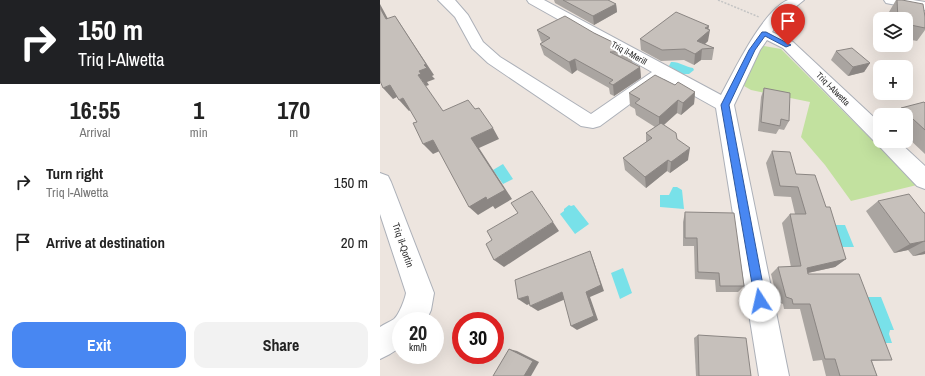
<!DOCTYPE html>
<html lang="en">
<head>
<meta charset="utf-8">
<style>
  :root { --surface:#fff; --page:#f2f2f2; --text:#222; --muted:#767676; --accent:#4887f2 }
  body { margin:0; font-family:"Archivo Narrow",sans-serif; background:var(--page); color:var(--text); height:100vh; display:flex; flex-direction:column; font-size:15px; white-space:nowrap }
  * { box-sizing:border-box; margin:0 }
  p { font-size:13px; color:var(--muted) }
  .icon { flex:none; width:22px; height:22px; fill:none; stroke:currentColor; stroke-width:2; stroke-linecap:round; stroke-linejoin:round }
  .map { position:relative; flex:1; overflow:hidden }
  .side { display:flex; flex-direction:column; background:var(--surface); width:380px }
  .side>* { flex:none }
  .hud { background:#202124; color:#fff; overflow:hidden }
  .fabs { position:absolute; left:493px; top:12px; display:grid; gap:8px }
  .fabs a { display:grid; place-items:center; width:40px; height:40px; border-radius:8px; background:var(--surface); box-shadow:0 4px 16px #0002; font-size:20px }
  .speed { position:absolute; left:12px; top:312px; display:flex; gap:8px; font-size:20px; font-weight:700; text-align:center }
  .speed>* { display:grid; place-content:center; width:52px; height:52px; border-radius:50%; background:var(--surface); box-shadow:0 4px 16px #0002; line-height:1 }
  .speed small { font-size:10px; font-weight:400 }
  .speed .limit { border:6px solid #d22; background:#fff; color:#111 }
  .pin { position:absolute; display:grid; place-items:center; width:34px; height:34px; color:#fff; margin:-41px -17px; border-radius:50% 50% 50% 0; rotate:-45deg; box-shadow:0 0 4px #0007 }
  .pin .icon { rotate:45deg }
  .me { position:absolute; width:44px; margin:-22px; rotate:350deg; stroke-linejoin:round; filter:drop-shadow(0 0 3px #0008) }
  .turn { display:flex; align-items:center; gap:14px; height:84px; padding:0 12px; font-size:18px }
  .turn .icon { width:52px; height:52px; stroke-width:2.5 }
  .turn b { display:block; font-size:28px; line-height:34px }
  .eta { display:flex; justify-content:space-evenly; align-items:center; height:68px; text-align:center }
  .eta b { font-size:24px; font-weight:800; line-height:28px }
  .action { display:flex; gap:8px; margin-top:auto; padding:8px 12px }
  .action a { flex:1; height:46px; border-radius:12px; background:var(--accent); color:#fff; font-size:16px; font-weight:800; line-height:46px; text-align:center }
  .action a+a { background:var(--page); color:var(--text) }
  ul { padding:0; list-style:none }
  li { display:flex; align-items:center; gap:12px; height:60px; padding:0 12px }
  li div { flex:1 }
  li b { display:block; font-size:15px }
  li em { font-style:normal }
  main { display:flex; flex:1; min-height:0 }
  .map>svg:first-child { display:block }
  .green { fill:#c2e19f }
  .water { fill:#78e1e9 }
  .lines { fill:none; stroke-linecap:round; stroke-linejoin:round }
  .minor-casing { stroke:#acb0b8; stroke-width:2 }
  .path { stroke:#c4c4c4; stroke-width:1.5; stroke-dasharray:2 1.5; stroke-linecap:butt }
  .minor { fill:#fff; fill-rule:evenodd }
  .wall { fill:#aaa5a1 }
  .shaded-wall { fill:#8b8683 }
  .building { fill:#c6c0bb; stroke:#8b8683 }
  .route { fill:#4887f2; stroke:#2f589d }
  .labels { text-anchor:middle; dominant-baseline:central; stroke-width:4; stroke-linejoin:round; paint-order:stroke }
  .far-street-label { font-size:9px; fill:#2c2c2c; stroke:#fff }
  .street-label { font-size:10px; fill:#2c2c2c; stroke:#fff }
</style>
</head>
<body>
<main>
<section class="side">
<div class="hud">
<div class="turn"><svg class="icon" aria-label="right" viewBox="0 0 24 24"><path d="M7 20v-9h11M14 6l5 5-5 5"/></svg><div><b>150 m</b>Triq l-Alwetta</div></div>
</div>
<div class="eta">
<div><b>16:55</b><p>Arrival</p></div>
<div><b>1</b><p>min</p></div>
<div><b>170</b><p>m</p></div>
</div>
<ul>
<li><svg class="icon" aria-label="right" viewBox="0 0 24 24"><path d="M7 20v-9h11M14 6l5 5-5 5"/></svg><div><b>Turn right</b><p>Triq l-Alwetta</p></div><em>150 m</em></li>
<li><svg class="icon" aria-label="arrive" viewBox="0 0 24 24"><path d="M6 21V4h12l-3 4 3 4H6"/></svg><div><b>Arrive at destination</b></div><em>20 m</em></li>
</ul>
<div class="action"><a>Exit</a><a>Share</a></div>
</section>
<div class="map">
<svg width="545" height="376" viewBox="0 0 545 376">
  <rect width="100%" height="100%" fill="#ede5df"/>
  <polygon class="green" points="384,46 401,49 537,185 471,201 445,165 421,137 430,102 371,90 364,86 377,49"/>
  <g class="water">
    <path d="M291,62C298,61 306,67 313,68L314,70L309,74H302L289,66Z"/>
    <polygon points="123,164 133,179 123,184 113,170"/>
    <polygon points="293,187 297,187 302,190 304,209 280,207 280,195 289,195"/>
    <polygon points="189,205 191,206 194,205 209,224 195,234 180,214 184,211 184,209"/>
    <polygon points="453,225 465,225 474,247 462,247"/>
    <polygon points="243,268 252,293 240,299 231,273"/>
    <polygon points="480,297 501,297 514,330 510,330 509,334 512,343 504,343"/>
  </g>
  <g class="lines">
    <g class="minor-casing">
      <g id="minor">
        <path d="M58,0H75L88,15L103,42L120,57L211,114L272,72L149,3L147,0H164L341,95C354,71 383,10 408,0C412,0 419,0 424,0L402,18L392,32L413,42L500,123V141H518L545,166V189L537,186L499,146L496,141L493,140L403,48L387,40L380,50L354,105L409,376H379L336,108L284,79L220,126L213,128L201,126L108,63L92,48L75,17Z"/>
        <polygon points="504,0 533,0 545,2 545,10 511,4 506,3"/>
        <path d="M0,173L8,176L11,182L54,293L51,310L46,321H21V347L10,354L0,359V327C4,324 10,322 14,319C19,315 25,299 26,293L0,214Z"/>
      </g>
    </g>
    <polyline class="path" points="338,0 379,17"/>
    <use href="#minor" class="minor"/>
  </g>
  <g class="wall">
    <polygon points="174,0 228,0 236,4 237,12 214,25 175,3"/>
    <polygon points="516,0 522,0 545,17 545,30 537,41 526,39 526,19 509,19 509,12"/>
    <polygon points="157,30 214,33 251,51 252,62 260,67 261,78 234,96 230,94 229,88 197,70 192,74 164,55 160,44 162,42 161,41"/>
    <polygon points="260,39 328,41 325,44 334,48 332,60 321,60 314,65 304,60 281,61 261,50"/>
    <polygon points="456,51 490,63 484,72 468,76 451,60"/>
    <polygon points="295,85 315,92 314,104 301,115 297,113 284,125 297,139 308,160 290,173 287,171 266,188 245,170 243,158 266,142 266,133 275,127 256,115 255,109 250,106 249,93"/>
    <polygon points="384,88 409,121 404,130 399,129 396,134 378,131 381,97"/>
    <polygon points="545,103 545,154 526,136 526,115 515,115 521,108"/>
    <polygon points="392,151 416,174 446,207 466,259 455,267 428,273 512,360 492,361 497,376 446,376 442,360 433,361 420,309 404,309 403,304 398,302 391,274 398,267 411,267 402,223 410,214 415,214 411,197 394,196 386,163"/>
    <polygon points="498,201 545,213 545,254 533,256 528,250 514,253 486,211"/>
    <polygon points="305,212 364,286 358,292 336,292 335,280 315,279 314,246 303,246 303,222"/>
    <polygon points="318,335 371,376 316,376 314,338"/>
  </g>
  <g class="shaded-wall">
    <polygon points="0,4 14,30 6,19 0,8"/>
    <polygon points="236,4 237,12 214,25 213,16"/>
    <polygon points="15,16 54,75 52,76 55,79 47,82 49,85 46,86 71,121 38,75 39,71"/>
    <polygon points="329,26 328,32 330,30 328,41 316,52 317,41 325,28"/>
    <polygon points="322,49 321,60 314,65 315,54"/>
    <polygon points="195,59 197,70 192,74 189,62"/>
    <polygon points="490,63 484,72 468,76 473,67"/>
    <polygon points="260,67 261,78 234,96 233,85"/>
    <polygon points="10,85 19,96 13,99 3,88"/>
    <polygon points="315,92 314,104 301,115 303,103"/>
    <polygon points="23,98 32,109 29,111 19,100"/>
    <polygon points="298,100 297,113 279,129 279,117"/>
    <polygon points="113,128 119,139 99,148 132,199 115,209 113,206 98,215 89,207 91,138"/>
    <polygon points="53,140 62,150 53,154 43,144"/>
    <polygon points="310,148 308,160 290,173 291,162"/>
    <polygon points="288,160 287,171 266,188 265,177"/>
    <polygon points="173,222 179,231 124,267 114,260"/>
    <polygon points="545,241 528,250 514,253 530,244"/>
    <polygon points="210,251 213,259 224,291 210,297 218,320 197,330 191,326 206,292"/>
    <polygon points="545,251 545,254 533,256"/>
    <polygon points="466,259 455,267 418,275 427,268"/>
    <polygon points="182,292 188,298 158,311 150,306"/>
    <polygon points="148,296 156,301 147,305 138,299"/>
    <polygon points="129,349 137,351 159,362 151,376 144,376"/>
  </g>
  <g class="building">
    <polygon points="183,0 228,0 236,4 213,16"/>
    <polygon points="517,0 522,0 543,4 545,17 545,28 526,24 526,19 518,19"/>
    <polygon points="0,8 6,19 15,16 46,64 44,65 47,68 39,71 41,74 38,75 63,111 88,100 95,109 99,108 113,128 91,138 125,190 107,200 106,197 89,207 53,140 43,144 33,123 37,122 23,98 19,100 10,85 3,88 0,81"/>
    <polygon points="296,12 329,26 325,28 330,30 317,41 334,48 322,49 315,54 305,49 282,50 260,39"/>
    <polygon points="185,16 214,33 251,51 230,52 260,67 233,85 229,83 233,80 195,59 189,62 160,44 170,38 157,30"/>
    <polygon points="472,48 490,63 473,67 456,51"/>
    <polygon points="275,75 295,85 298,82 315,92 303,103 298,100 279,117 255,103 260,99 249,93"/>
    <polygon points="384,88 410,93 409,121 401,119 400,126 381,122"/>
    <polygon points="544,102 545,103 545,130 521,108"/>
    <polygon points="281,123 296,133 297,139 310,148 291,162 288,160 265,177 243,158 272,138 266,133"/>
    <polygon points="392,151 410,152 416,174 435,175 446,207 450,207 466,259 427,268 428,274 479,274 512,360 491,360 497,376 460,376 455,359 445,359 430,304 413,304 412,299 406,297 398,267 421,266 410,214 426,214 418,187 400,186"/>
    <polygon points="152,191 173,222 114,260 106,244 112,240 107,231 138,213 131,203"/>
    <polygon points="529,194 544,213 545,213 545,242 545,241 530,244 498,201"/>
    <polygon points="305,212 354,213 364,286 340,286 339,273 318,272 317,238 305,238"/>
    <polygon points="210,251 221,285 206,292 214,316 191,326 182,292 150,306 148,296 138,299 135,280"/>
    <polygon points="318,335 366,338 371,376 319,376"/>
    <polygon points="129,349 153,361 144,376 113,376"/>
  </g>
  <polygon class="route" points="382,32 386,32 411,45 406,47 385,36 375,50 349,105 386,301 384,305 380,306 376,305 375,301 341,105 369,50"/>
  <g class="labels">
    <g class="far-street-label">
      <text transform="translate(249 53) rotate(29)">Triq il-Merill</text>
      <text transform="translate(453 89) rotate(45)">Triq l-Alwetta</text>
    </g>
    <g class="street-label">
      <text transform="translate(23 245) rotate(71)">Triq il-Qortin</text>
    </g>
  </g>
</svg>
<div class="fabs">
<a><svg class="icon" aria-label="layers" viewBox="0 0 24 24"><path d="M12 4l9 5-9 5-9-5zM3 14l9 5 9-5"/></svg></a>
<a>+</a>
<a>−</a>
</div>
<div class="speed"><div>20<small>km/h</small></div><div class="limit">30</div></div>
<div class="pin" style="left:408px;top:45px;background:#d93025"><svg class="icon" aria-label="arrive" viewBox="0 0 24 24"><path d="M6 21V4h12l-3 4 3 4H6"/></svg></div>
<svg class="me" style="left:380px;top:301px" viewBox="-20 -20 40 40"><circle r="19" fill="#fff"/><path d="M0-13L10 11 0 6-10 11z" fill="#4887f2"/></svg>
</div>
</main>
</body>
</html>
